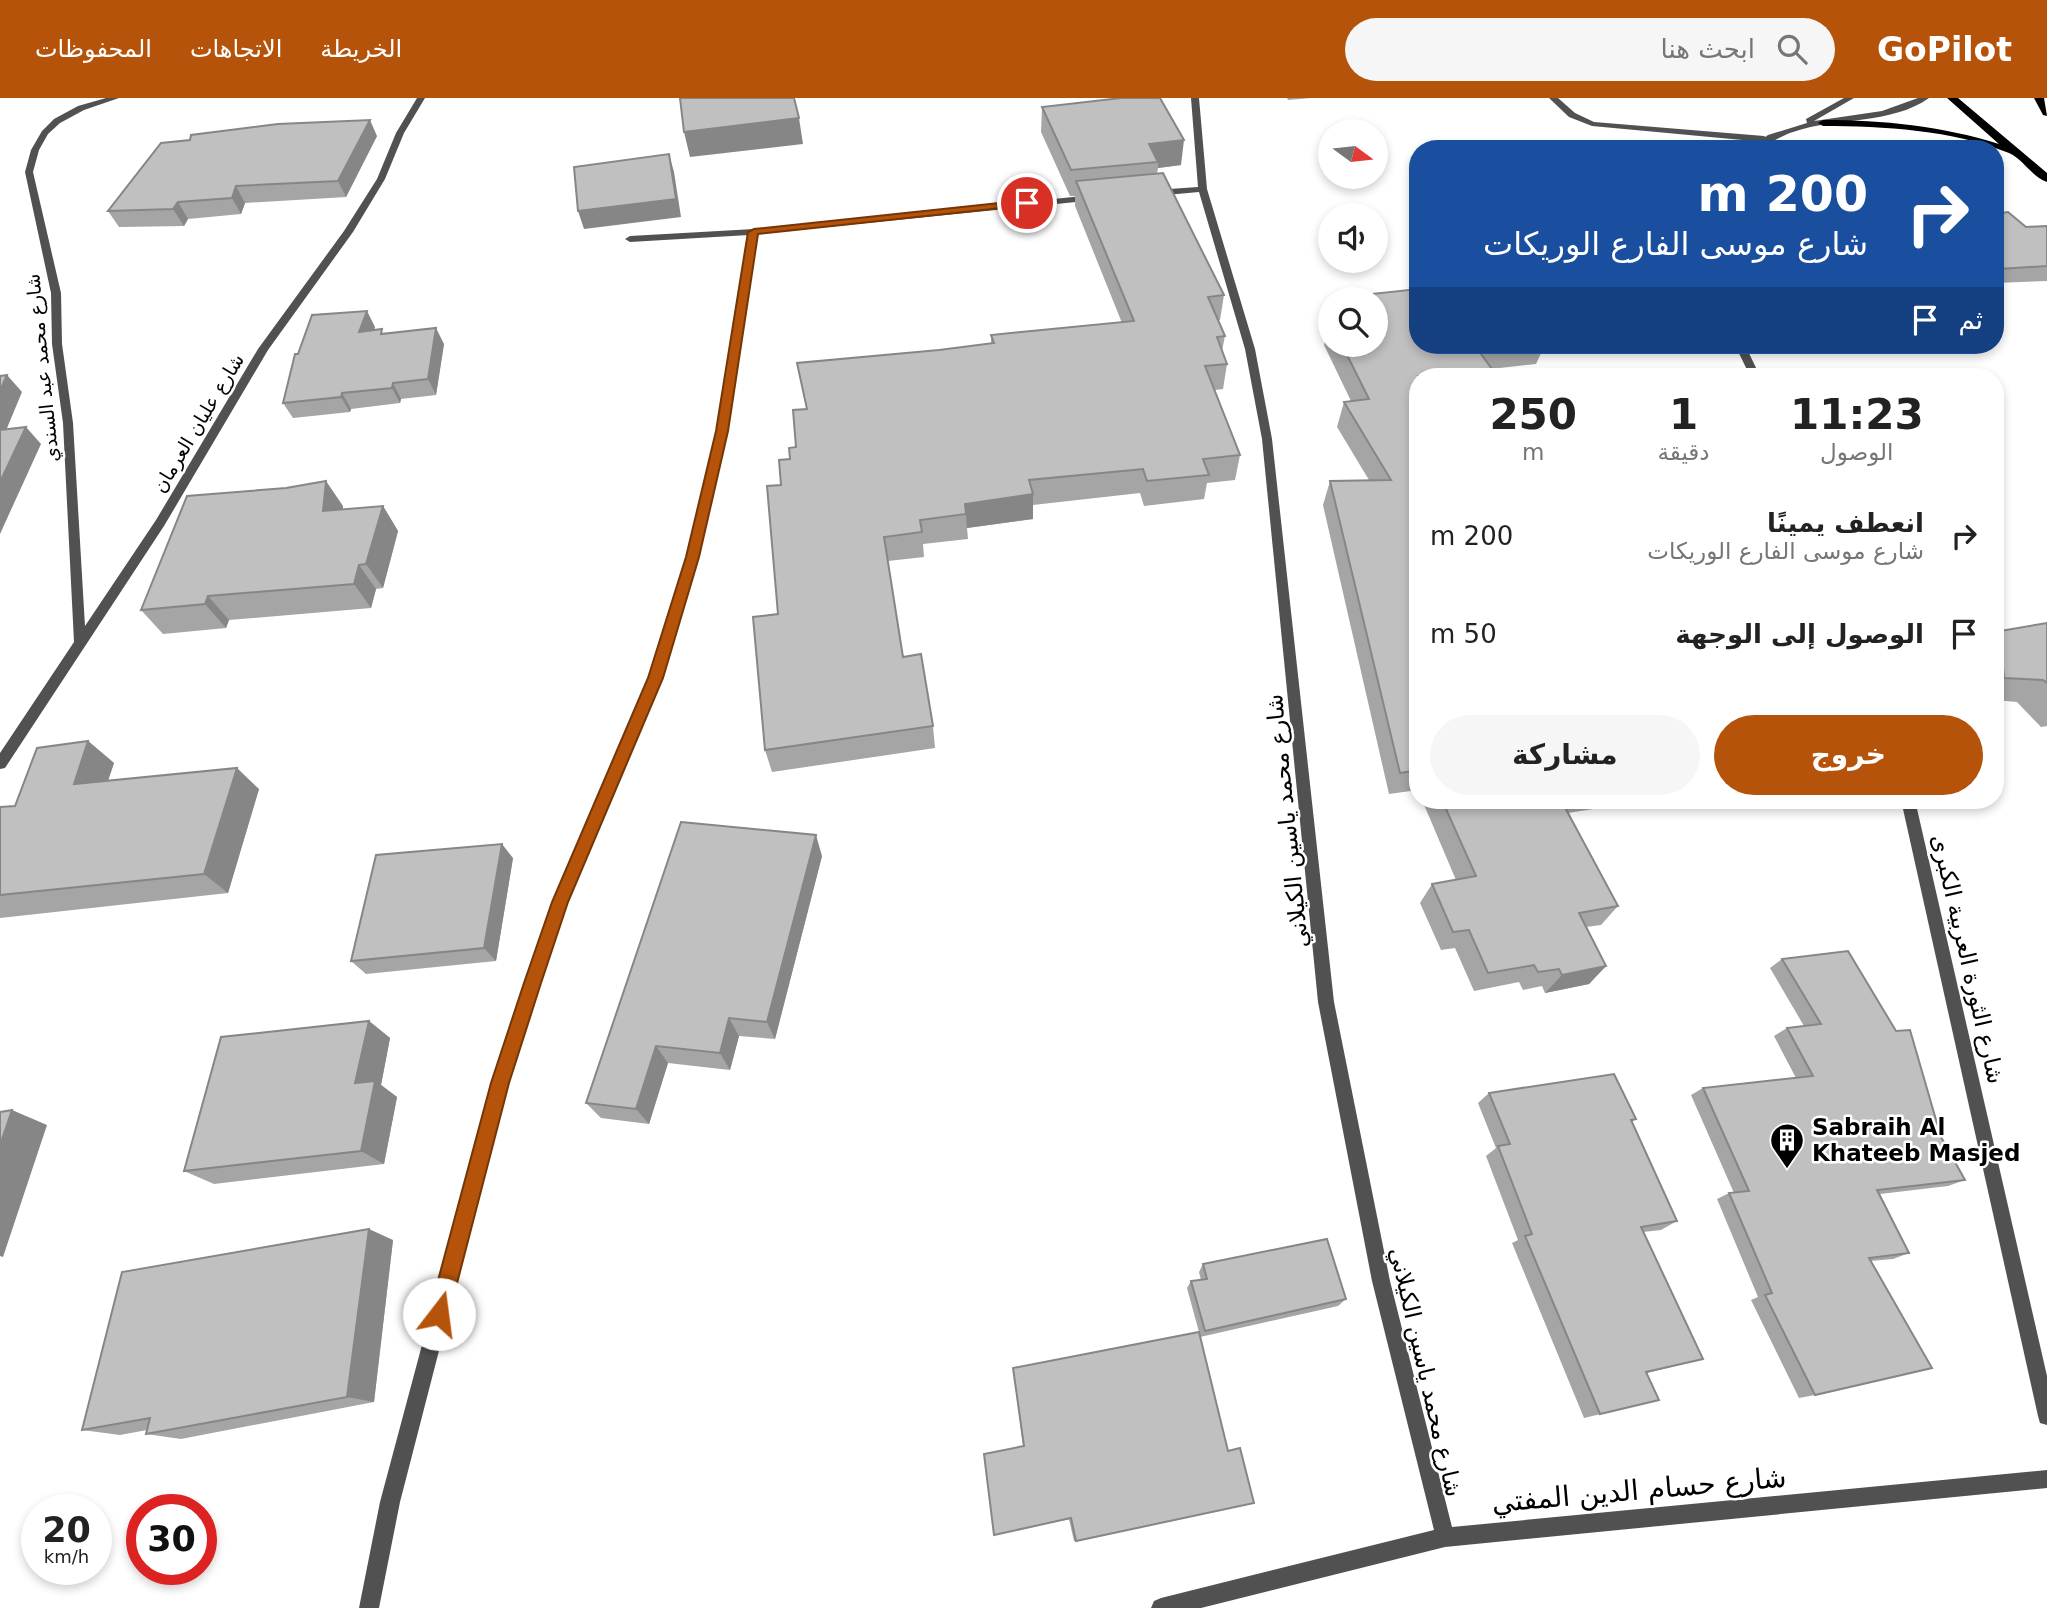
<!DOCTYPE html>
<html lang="ar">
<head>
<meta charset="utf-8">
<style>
  :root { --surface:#fff; --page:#f6f6f6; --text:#222; --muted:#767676; --accent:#b45309 }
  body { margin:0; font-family:"DejaVu Sans",Vazirmatn,sans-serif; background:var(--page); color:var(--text); direction:rtl; height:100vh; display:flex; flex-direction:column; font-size:26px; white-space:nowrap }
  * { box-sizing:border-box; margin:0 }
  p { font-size:23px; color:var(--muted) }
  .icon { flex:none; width:38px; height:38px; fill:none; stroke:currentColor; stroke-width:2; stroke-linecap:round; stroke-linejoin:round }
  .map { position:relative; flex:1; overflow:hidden; direction:ltr }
  .sheet { position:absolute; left:1409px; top:270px; width:595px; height:441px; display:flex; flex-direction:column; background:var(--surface); border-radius:28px; box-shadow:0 4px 10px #0003; direction:rtl }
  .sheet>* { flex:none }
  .guide { position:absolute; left:1409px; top:42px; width:595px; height:214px; border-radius:28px; box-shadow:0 4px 10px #0003; direction:rtl; background:#1a4fa0; color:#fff; overflow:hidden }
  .needle { width:46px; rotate:105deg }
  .controls { position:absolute; left:1318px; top:21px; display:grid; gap:14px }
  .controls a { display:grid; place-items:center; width:70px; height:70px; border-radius:50%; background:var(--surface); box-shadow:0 4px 10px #0003; font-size:35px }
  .speed { position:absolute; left:21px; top:1396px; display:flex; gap:14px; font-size:35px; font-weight:700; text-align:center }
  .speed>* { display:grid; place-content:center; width:91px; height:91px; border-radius:50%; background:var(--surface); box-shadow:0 4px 10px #0003; line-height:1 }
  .speed small { font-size:18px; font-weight:400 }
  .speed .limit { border:10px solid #d22; background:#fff; color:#111 }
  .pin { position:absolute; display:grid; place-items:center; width:60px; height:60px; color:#fff; margin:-30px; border:4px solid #fff; border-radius:50%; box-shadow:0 2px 7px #0007 }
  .me { position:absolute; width:77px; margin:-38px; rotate:15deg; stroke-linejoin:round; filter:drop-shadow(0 0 5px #0008) }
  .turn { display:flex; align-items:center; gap:24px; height:147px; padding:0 21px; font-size:32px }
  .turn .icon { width:91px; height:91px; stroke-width:2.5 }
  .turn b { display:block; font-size:49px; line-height:60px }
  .then { display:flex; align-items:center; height:66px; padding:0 21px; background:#0003; gap:14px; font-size:26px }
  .eta { display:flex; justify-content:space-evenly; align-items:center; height:119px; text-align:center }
  .eta b { font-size:42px; font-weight:800; line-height:49px }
  .cta { display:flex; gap:14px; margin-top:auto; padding:14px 21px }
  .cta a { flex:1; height:80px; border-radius:42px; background:var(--accent); color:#fff; font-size:28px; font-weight:800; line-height:80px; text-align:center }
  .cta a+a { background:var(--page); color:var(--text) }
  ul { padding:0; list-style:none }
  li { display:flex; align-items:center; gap:21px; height:98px; padding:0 21px }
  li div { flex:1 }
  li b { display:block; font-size:26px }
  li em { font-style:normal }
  header { display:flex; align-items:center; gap:42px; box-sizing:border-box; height:98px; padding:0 35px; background:var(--accent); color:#fff }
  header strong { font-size:33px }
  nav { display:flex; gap:38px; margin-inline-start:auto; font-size:24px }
  .search { width:490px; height:63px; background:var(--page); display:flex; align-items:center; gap:18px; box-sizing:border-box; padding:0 24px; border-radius:38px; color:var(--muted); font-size:26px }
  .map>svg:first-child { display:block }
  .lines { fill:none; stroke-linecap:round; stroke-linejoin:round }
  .service { fill:#515151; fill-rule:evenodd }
  .minor { fill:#515151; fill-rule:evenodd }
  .tertiary { fill:#515151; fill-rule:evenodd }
  .primary { fill:#000; fill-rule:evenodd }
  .wall { fill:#a5a5a5 }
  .shaded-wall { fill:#868686 }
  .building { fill:#c0c0c0; stroke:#868686; stroke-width:2 }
  .route { fill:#b45309; stroke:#753606; stroke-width:2 }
  .labels { text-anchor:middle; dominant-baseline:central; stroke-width:5; stroke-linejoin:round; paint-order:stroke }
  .far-street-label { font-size:19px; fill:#000; stroke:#fff }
  .street-label { font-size:23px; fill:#000; stroke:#fff }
  .poi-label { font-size:23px; font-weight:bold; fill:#000; stroke:#fff; text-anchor:start }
  .near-street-label { font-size:28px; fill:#000; stroke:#fff }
</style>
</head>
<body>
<header>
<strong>GoPilot</strong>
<div class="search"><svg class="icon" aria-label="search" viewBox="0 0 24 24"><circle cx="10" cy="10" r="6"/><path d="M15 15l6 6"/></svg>ابحث هنا</div>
<nav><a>الخريطة</a><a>الاتجاهات</a><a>المحفوظات</a></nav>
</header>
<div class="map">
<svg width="2047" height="1510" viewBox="0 0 2047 1510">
  <rect width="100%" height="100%" fill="#fff"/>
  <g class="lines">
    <polygon class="service" points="1549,0 1558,0 1575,15 1594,24 1764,38 1768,41 1764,44 1592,28 1569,19"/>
    <g class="minor">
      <polygon points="106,0 119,0 84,12 60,25 48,36 39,52 33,74 61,195 62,246 73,325 85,528 156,422 258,251 344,133 377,81 396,35 417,0 425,0 404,35 385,81 353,134 268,252 164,428 5,670 0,671 0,655 74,544 63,325 52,246 51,195 25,74 31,52 42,33 54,21 78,8"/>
      <polygon points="1191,0 1199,0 1207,91 1255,251 1272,341 1334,904 1390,1183 1452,1429 2047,1372 2047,1390 1445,1449 1201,1510 1151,1510 1154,1503 1161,1500 1434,1432 1372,1183 1318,904 1262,341 1245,251 1199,94 1155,98 1151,95 1155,92 1198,89"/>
      <polygon points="1093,97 1096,98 1096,102 758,136 727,333 698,459 662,580 567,804 508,985 400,1404 379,1510 359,1510 380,1404 492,985 553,804 650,580 686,459 717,333 749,137 630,144 625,141 630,138 754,131"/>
    </g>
    <g class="tertiary">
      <path d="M1844,0H1854L1814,23L1882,13L1918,0H1929C1891,27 1836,19 1793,34C1777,39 1764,51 1748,51L1768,37L1807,25L1806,21Z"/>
      <polygon points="1735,247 1745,247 1760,278 1750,278"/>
      <polygon points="1901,702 1915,702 2047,1278 2047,1327 2040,1325 2038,1318"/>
    </g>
    <g class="primary">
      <path d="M1947,0H1958L2047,75V84C2032,79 2023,61 2009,55C1952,32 1884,28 1823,28L1818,25L1823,22C1883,22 1942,28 1999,46Z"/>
      <polygon points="2034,0 2044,0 2047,18 2043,17"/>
    </g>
  </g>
  <g class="wall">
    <polygon points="1287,0 1311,0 1288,2"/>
    <polygon points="1042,9 1181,67 1158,70 1157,76 1224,197 1220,222 1218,222 1225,238 1222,253 1227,266 1223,291 1215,292 1240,357 1235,382 1207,385 1204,401 1144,408 1140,395 1033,407 1033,421 967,430 968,441 923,446 924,459 888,463 903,559 933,628 935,650 772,674 765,652 778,516 781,387 790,361 796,349 806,311 939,252 991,246 991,237 1122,225 1075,108 1075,98 1070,98 1041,34"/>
    <polygon points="377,38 346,99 245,105 241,116 188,121 184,128 119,129 108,113"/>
    <polygon points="1995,116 2026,129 2047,128 2047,183 1995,185"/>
    <polygon points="1418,191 1418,247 1547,247 1545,252 1542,253 1536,266 1491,271 1497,278 1418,278 1418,692 1389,696 1323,407 1330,383 1369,382 1337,329 1344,304 1351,303 1324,247 1330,222 1330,247 1376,247 1376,201 1342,201 1343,199"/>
    <polygon points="375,229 374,232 385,236 444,246 436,297 401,301 400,305 351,311 350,314 293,320 283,305 298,256"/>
    <polygon points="343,408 342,412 383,408 398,433 383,490 376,491 371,510 229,522 226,530 163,536 141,512"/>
    <polygon points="2047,525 2047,628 2041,629 2017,604 1995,602 1995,538 2000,533"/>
    <polygon points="88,643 114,665 108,682 259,691 228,795 0,820 0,709 15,708"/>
    <polygon points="1422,702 1628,702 1625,706 1568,715 1618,808 1601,827 1586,829 1606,868 1589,886 1545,895 1542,888 1523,892 1519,884 1474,893 1455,850 1441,852 1420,805 1432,786 1456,782"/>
    <polygon points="822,758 775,941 739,938 730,972 668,965 649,1026 601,1020 586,1005"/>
    <polygon points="513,760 496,863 366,876 351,863"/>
    <polygon points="1782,861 1941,1039 1965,1082 1948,1088 1880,1096 1909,1155 1893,1161 1870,1163 1815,1297 1799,1300 1751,1202 1758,1199 1717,1101 1729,1095 1734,1095 1691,997 1703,990 1796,980 1774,938 1787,930 1804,928 1770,870"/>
    <polygon points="369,923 390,940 381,987 397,999 384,1066 214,1086 184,1073"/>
    <polygon points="1489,995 1636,1021 1632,1024 1677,1123 1661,1132 1643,1134 1703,1261 1647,1275 1659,1302 1584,1320 1512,1145 1518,1142 1486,1058 1496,1050 1478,1005"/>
    <polygon points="393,1142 374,1304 181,1341 146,1336 147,1332 120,1337 82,1332"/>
    <polygon points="1203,1166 1346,1201 1338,1208 1200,1239 1076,1443 1074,1443 1069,1421 994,1437 1023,1348 1013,1270 1199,1234 1187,1190 1191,1183 1201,1182 1199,1174"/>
  </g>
  <g class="shaded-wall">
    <polygon points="799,20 803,46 690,59 684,34"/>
    <polygon points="370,22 377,38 346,99 338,83"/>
    <polygon points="1184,42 1181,67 1158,70 1158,64 1149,46"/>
    <polygon points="669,56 674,74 681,119 584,131 578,113"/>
    <polygon points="236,88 245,105 241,116 232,100"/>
    <polygon points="178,104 188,121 184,128 173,111"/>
    <polygon points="367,213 375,229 368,249 359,234"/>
    <polygon points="436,230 444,246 436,297 428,281"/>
    <polygon points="1544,247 1547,247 1545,252 1542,253"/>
    <polygon points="7,277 22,294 0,347 0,293"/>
    <polygon points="393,285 401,301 400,305 392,290"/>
    <polygon points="342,295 351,311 350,314 341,299"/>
    <polygon points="26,329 41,346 0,436 0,384"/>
    <polygon points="326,383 343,408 340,438 323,413"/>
    <polygon points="1033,396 1033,421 967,430 965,406"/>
    <polygon points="383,408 398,433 383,490 366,466"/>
    <polygon points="359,467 376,491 371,510 354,486"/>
    <polygon points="208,498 229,522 226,530 205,506"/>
    <polygon points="88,643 114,665 100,707 74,686"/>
    <polygon points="237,670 259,691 228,795 204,776"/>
    <polygon points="816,737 822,758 775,941 767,924"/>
    <polygon points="502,746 513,760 496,863 484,850"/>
    <polygon points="1606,868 1589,886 1545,895 1562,877"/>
    <polygon points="729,920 739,938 730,972 720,955"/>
    <polygon points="369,923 390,940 381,987 397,999 384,1066 361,1053 355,985"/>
    <polygon points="656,948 668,965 649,1026 636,1011"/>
    <polygon points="12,1012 47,1027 3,1159 0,1158 0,1047"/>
    <polygon points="369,1131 393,1142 374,1304 347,1299"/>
  </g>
  <g class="building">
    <polygon points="680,0 794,0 799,20 684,34"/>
    <polygon points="1121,0 1160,0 1184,42 1149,46 1158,64 1071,72 1042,9"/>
    <polygon points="370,22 338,83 236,88 232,100 178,104 173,111 108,113 161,45 190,42 191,37 278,26"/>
    <polygon points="669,56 676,101 578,113 574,69"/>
    <polygon points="1163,75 1224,197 1208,199 1225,238 1217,239 1227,266 1205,268 1240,357 1203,361 1209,377 1147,383 1143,371 1029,382 1033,396 965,406 966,416 920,422 922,434 884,439 903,559 921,556 933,628 765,652 753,519 778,516 767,388 781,387 779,362 790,361 789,350 796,349 793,312 807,311 797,265 939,252 994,245 991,237 1134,223 1076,83"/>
    <polygon points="2008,114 2026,129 2047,128 2047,168 1998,171 1995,166 1995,116"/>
    <polygon points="1418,191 1418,247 1494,247 1476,249 1497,278 1418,278 1418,672 1400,675 1330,383 1391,382 1344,304 1369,301 1342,247 1376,247 1376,201 1344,201 1343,199"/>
    <polygon points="367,213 359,234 382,231 381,236 436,230 428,281 393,285 392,290 342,295 341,299 283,305 295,256 298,256 312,217"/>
    <polygon points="7,277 0,293 0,278"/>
    <polygon points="26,329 0,384 0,332"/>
    <polygon points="326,383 323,413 383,408 366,466 359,467 354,486 208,498 205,506 141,512 187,398 286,390"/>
    <polygon points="2047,525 2047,585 2043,582 2004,580 2000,533"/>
    <polygon points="88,643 74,686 237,670 204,776 0,797 0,709 15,708 37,650"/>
    <polygon points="1442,702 1561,702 1618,808 1579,815 1606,868 1562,877 1559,871 1538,874 1534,867 1488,875 1469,832 1453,834 1432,786 1476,778"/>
    <polygon points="681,724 816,737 767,924 729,920 720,955 656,948 636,1011 586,1005"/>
    <polygon points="502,746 484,850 351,863 376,757"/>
    <polygon points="1848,853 1896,933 1910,932 1941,1039 1965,1082 1877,1092 1909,1155 1869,1160 1932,1270 1815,1297 1765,1197 1772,1195 1729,1095 1749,1093 1703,990 1813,978 1787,930 1821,926 1782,861"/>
    <polygon points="369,923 355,985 375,983 361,1053 184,1073 221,939"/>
    <polygon points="1614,976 1636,1021 1631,1022 1677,1123 1641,1129 1703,1261 1646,1274 1659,1302 1600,1316 1525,1138 1532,1136 1498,1048 1510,1046 1489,995"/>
    <polygon points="12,1012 0,1047 0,1014"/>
    <polygon points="369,1131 347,1299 146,1336 150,1320 82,1332 122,1174"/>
    <polygon points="1327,1141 1346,1201 1205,1233 1191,1183 1207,1181 1203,1166"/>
    <polygon points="1199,1234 1228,1353 1240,1350 1254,1405 1076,1443 1071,1420 994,1437 984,1356 1024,1348 1013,1270"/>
  </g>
  <polygon class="route" points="1027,102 1030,107 758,136 728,333 699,459 663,580 568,804 541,885 509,985 449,1216 447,1223 439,1226 432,1223 429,1216 491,985 524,885 552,804 648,580 686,459 716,333 748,134 754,131"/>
  <defs>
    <g id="building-pin" transform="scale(1.75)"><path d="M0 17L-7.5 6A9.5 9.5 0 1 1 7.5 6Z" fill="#000" stroke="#fff"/><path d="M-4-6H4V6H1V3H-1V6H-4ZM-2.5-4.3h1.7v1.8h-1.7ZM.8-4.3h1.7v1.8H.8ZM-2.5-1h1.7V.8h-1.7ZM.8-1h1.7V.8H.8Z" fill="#fff"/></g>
  </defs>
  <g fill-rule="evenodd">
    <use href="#building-pin" x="1787" y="1042"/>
  </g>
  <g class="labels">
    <g class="far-street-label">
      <text transform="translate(42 270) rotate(-96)">شارع محمد عبد السندي</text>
      <text transform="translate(198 325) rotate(-59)">شارع عليان العرمان</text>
    </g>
    <g class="street-label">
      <text transform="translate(1287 723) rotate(-96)">شارع محمد ياسين الكيلاني</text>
      <text transform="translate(1968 861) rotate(77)">شارع الثورة العربية الكبرى</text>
      <text transform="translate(1426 1274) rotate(77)">شارع محمد ياسين الكيلاني</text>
    </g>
    <g class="poi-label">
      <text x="1812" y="1029">Sabraih Al<tspan x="1812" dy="26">Khateeb Masjed</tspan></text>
    </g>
    <g class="near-street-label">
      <text transform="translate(1639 1392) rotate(-5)">شارع حسام الدين المفتي</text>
    </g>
  </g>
</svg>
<div class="controls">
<a><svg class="needle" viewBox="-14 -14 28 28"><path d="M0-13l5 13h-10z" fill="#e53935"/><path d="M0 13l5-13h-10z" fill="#767676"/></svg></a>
<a><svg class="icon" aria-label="sound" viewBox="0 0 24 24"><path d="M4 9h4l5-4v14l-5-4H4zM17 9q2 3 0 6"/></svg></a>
<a><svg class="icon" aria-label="search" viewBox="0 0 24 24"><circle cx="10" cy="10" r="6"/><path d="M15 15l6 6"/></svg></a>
</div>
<div class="speed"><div>20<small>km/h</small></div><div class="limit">30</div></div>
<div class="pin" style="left:1027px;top:105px;background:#d93025"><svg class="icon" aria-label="arrive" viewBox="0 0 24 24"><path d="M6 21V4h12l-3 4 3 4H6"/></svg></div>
<svg class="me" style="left:439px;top:1216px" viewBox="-20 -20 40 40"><circle r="19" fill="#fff"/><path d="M0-13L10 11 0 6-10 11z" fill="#b45309"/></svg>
<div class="guide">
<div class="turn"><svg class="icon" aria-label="right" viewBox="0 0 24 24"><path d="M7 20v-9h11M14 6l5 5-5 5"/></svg><div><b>200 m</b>شارع موسى الفارع الوريكات</div></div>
<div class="then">ثم<svg class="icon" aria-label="arrive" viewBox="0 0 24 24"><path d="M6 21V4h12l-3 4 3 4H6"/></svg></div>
</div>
<section class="sheet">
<div class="eta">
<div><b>11:23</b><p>الوصول</p></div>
<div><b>1</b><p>دقيقة</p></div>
<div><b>250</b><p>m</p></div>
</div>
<ul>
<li><svg class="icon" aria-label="right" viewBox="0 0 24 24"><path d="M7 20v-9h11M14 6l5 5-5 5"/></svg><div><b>انعطف يمينًا</b><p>شارع موسى الفارع الوريكات</p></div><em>200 m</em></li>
<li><svg class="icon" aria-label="arrive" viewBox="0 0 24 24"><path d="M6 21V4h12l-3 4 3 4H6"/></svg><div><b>الوصول إلى الوجهة</b></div><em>50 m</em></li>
</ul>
<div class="cta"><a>خروج</a><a>مشاركة</a></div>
</section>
</div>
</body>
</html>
